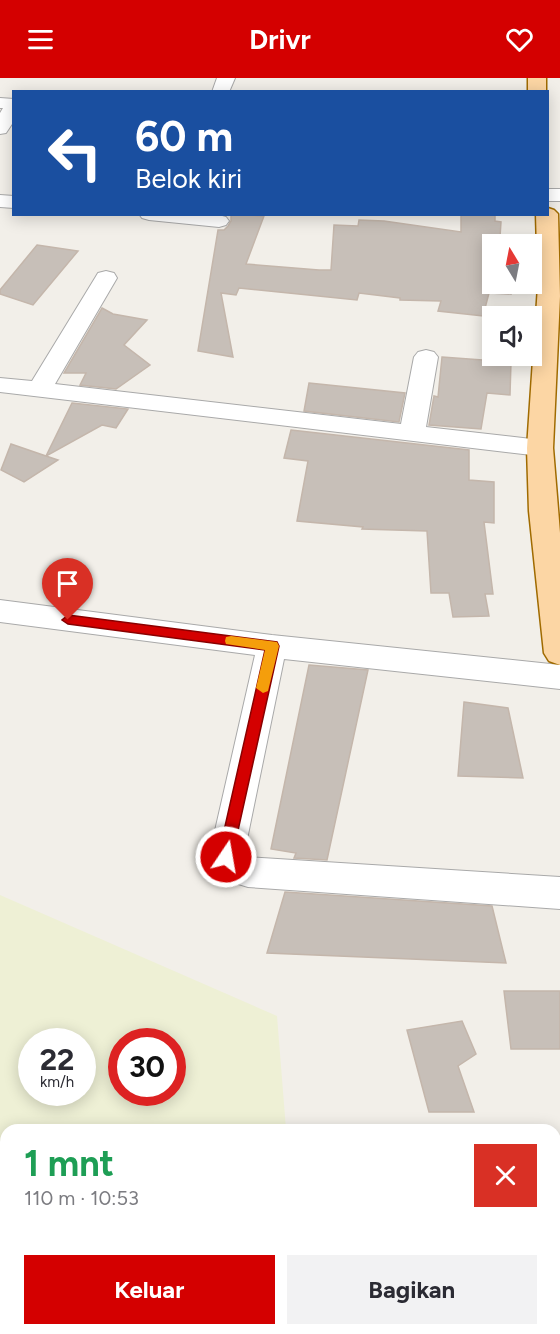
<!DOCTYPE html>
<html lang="id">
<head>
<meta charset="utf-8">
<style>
  :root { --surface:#fff; --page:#f2f2f3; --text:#2b2b33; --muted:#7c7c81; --accent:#d40000 }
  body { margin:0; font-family:Figtree,sans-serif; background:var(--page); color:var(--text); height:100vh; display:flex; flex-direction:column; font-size:22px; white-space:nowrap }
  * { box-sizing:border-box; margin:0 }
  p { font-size:20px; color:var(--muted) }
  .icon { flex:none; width:33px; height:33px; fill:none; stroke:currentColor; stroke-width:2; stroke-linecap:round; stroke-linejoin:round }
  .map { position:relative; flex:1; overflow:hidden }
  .drawer { position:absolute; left:0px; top:1046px; width:561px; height:212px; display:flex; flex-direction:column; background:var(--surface); border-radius:18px 18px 0 0; box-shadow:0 3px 15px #0003 }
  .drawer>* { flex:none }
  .top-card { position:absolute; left:12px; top:12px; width:537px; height:126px; border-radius:0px; box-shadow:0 3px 15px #0003; background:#1a4fa0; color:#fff; overflow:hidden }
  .needle { width:39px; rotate:350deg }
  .controls { position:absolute; left:482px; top:156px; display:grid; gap:12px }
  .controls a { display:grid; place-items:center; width:60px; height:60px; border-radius:0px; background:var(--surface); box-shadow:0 3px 15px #0003; font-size:30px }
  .speed { position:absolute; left:18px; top:950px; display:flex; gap:12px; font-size:30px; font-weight:700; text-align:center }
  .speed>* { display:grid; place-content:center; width:78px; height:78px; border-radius:50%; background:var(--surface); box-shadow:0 3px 15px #0003; line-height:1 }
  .speed small { font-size:15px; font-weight:400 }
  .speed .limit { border:9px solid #d22; background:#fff; color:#111 }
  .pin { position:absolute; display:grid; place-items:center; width:51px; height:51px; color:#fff; margin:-62px -26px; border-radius:50% 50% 50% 0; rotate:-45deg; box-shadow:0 0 6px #0007 }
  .pin .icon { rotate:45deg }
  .me { position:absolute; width:66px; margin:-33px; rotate:12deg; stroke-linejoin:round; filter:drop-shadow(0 0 4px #0008) }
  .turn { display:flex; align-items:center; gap:21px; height:126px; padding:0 24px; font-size:27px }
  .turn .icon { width:78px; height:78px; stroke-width:2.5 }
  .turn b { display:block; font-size:42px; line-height:51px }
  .round { display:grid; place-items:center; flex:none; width:63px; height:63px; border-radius:0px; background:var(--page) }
  .overview { display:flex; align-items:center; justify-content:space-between; height:102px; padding:0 24px }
  h1 { font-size:36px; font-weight:700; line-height:45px; color:#1e9e55 }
  .button { display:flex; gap:12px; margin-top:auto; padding:12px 24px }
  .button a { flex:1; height:69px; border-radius:0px; background:var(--accent); color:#fff; font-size:24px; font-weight:700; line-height:69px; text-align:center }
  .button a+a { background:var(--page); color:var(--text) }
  header { display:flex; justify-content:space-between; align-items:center; height:78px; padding:0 24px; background:var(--accent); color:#fff; font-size:27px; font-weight:700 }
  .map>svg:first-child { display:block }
  .farmland { fill:#eef0d5; fill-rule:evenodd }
  .building { fill:#c7bfb8; stroke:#c4b6ab; stroke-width:1.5 }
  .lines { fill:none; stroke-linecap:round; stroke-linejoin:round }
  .street-casing { stroke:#a9a9a9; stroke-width:2 }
  .primary-casing { stroke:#a06b00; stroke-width:3 }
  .street { fill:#fff; fill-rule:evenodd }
  .primary { fill:#fcd6a4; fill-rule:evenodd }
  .route { fill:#d40000; stroke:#8a0000; stroke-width:1.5 }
  .slow { fill:#f59e0b }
</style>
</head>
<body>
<header><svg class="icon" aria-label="menu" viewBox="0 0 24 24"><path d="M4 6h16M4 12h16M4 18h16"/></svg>Drivr<svg class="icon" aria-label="heart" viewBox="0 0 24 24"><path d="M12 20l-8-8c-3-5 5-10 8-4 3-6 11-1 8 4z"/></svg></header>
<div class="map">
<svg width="560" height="1256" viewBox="0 0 560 1256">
  <rect width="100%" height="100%" fill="#f2efe9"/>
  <path class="farmland" d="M0,817L277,938L286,1051L6,1052V1251H300L301,1256H0ZM32,963H82V1014H32ZM122,963H172V1014H122Z"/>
  <g class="building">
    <polygon points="231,136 264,138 246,186 319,192 331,192 334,147 358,148 359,142 384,143 461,154 461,136 495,136 495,143 501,144 500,159 509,160 510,166 492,166 492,206 510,206 511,216 489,215 483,238 438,233 441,223 400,222 400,220 359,215 357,222 239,210 236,217 221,215 233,279 198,273 218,152 224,152 228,148 231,143"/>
    <polygon points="37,167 78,173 33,227 0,216 0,212"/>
    <polygon points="102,230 113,236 147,242 124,267 150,287 116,311 80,307 86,295 64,295"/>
    <polygon points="442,279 511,284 510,317 487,315 481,351 429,347 434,318 438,319"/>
    <polygon points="309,305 405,315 399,344 304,333"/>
    <polygon points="72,325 128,331 116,350 102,347 46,378 58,382 24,404 1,392 11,366 46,378"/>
    <polygon points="291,352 469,372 469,402 494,404 494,445 484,444 493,516 485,516 489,538 453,539 449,515 431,515 427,453 362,451 363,449 297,443 308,383 284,380"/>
    <polygon points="309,587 368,592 327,782 294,780 296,775 271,771"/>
    <polygon points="464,624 508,630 523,700 458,698"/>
    <polygon points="285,814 492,828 506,885 267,875"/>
    <polygon points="504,913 560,913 560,971 511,971"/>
    <polygon points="462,943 476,976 458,988 474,1034 429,1034 407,952"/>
  </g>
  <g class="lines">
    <g class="street-casing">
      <g id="street">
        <polygon points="217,0 235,0 229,14 212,14"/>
        <polygon points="0,20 14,21 14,43 6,55 0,56 0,35 3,30 0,30"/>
        <rect x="548" y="111" width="12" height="12"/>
        <polygon points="0,117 14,118 14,130 0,129"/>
        <polygon points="139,136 215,136 226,139 229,143 226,147 219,149 149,142 142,140"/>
        <polygon points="106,193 114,195 117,200 55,306 401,346 414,279 418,274 426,272 434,274 438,279 426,349 540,362 549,364 553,370 549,376 540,378 0,314 0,300 32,303 95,200 98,195"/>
        <polygon points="0,522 272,557 560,587 560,611 284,581 244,776 248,779 560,799 560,831 248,809 222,801 209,779 255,577 0,544"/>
      </g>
    </g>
    <g class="primary-casing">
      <g id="primary">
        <rect x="528" y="0" width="18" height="14"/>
        <polygon points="548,130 554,132 558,136 560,218 553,370 560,455 560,587 549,583 544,575 529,433 527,370 538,208 536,136 548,136"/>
      </g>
    </g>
    <use href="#street" class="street"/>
    <use href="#primary" class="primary"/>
  </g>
  <polygon class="route" points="68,537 277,564 279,568 231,784 226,786 221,784 218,779 265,572 68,546 62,542"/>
  <polygon class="slow" points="231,558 277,564 279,568 268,613 263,615 256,610 265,572 226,566 225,563 226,559"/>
</svg>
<div class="controls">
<a><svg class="needle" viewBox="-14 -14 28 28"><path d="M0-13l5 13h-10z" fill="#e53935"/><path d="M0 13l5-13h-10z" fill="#7c7c81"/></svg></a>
<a><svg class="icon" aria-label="sound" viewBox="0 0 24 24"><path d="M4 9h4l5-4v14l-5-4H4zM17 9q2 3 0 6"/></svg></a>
</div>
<div class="speed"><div>22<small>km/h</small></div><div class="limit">30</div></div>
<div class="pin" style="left:68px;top:542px;background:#d93025"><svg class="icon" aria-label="arrive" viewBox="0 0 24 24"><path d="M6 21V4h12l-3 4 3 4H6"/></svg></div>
<svg class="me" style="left:226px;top:779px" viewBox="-20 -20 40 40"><circle r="17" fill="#d40000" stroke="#fff" stroke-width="3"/><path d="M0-11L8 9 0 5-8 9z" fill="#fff"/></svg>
<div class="top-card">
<div class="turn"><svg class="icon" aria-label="left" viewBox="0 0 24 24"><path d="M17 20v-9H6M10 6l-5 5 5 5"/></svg><div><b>60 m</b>Belok kiri</div></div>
</div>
<section class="drawer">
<div class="overview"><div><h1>1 mnt</h1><p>110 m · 10:53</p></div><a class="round" style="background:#d93025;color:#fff"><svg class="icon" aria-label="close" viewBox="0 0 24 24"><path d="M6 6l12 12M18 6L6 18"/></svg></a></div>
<div class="button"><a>Keluar</a><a>Bagikan</a></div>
</section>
</div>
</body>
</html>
